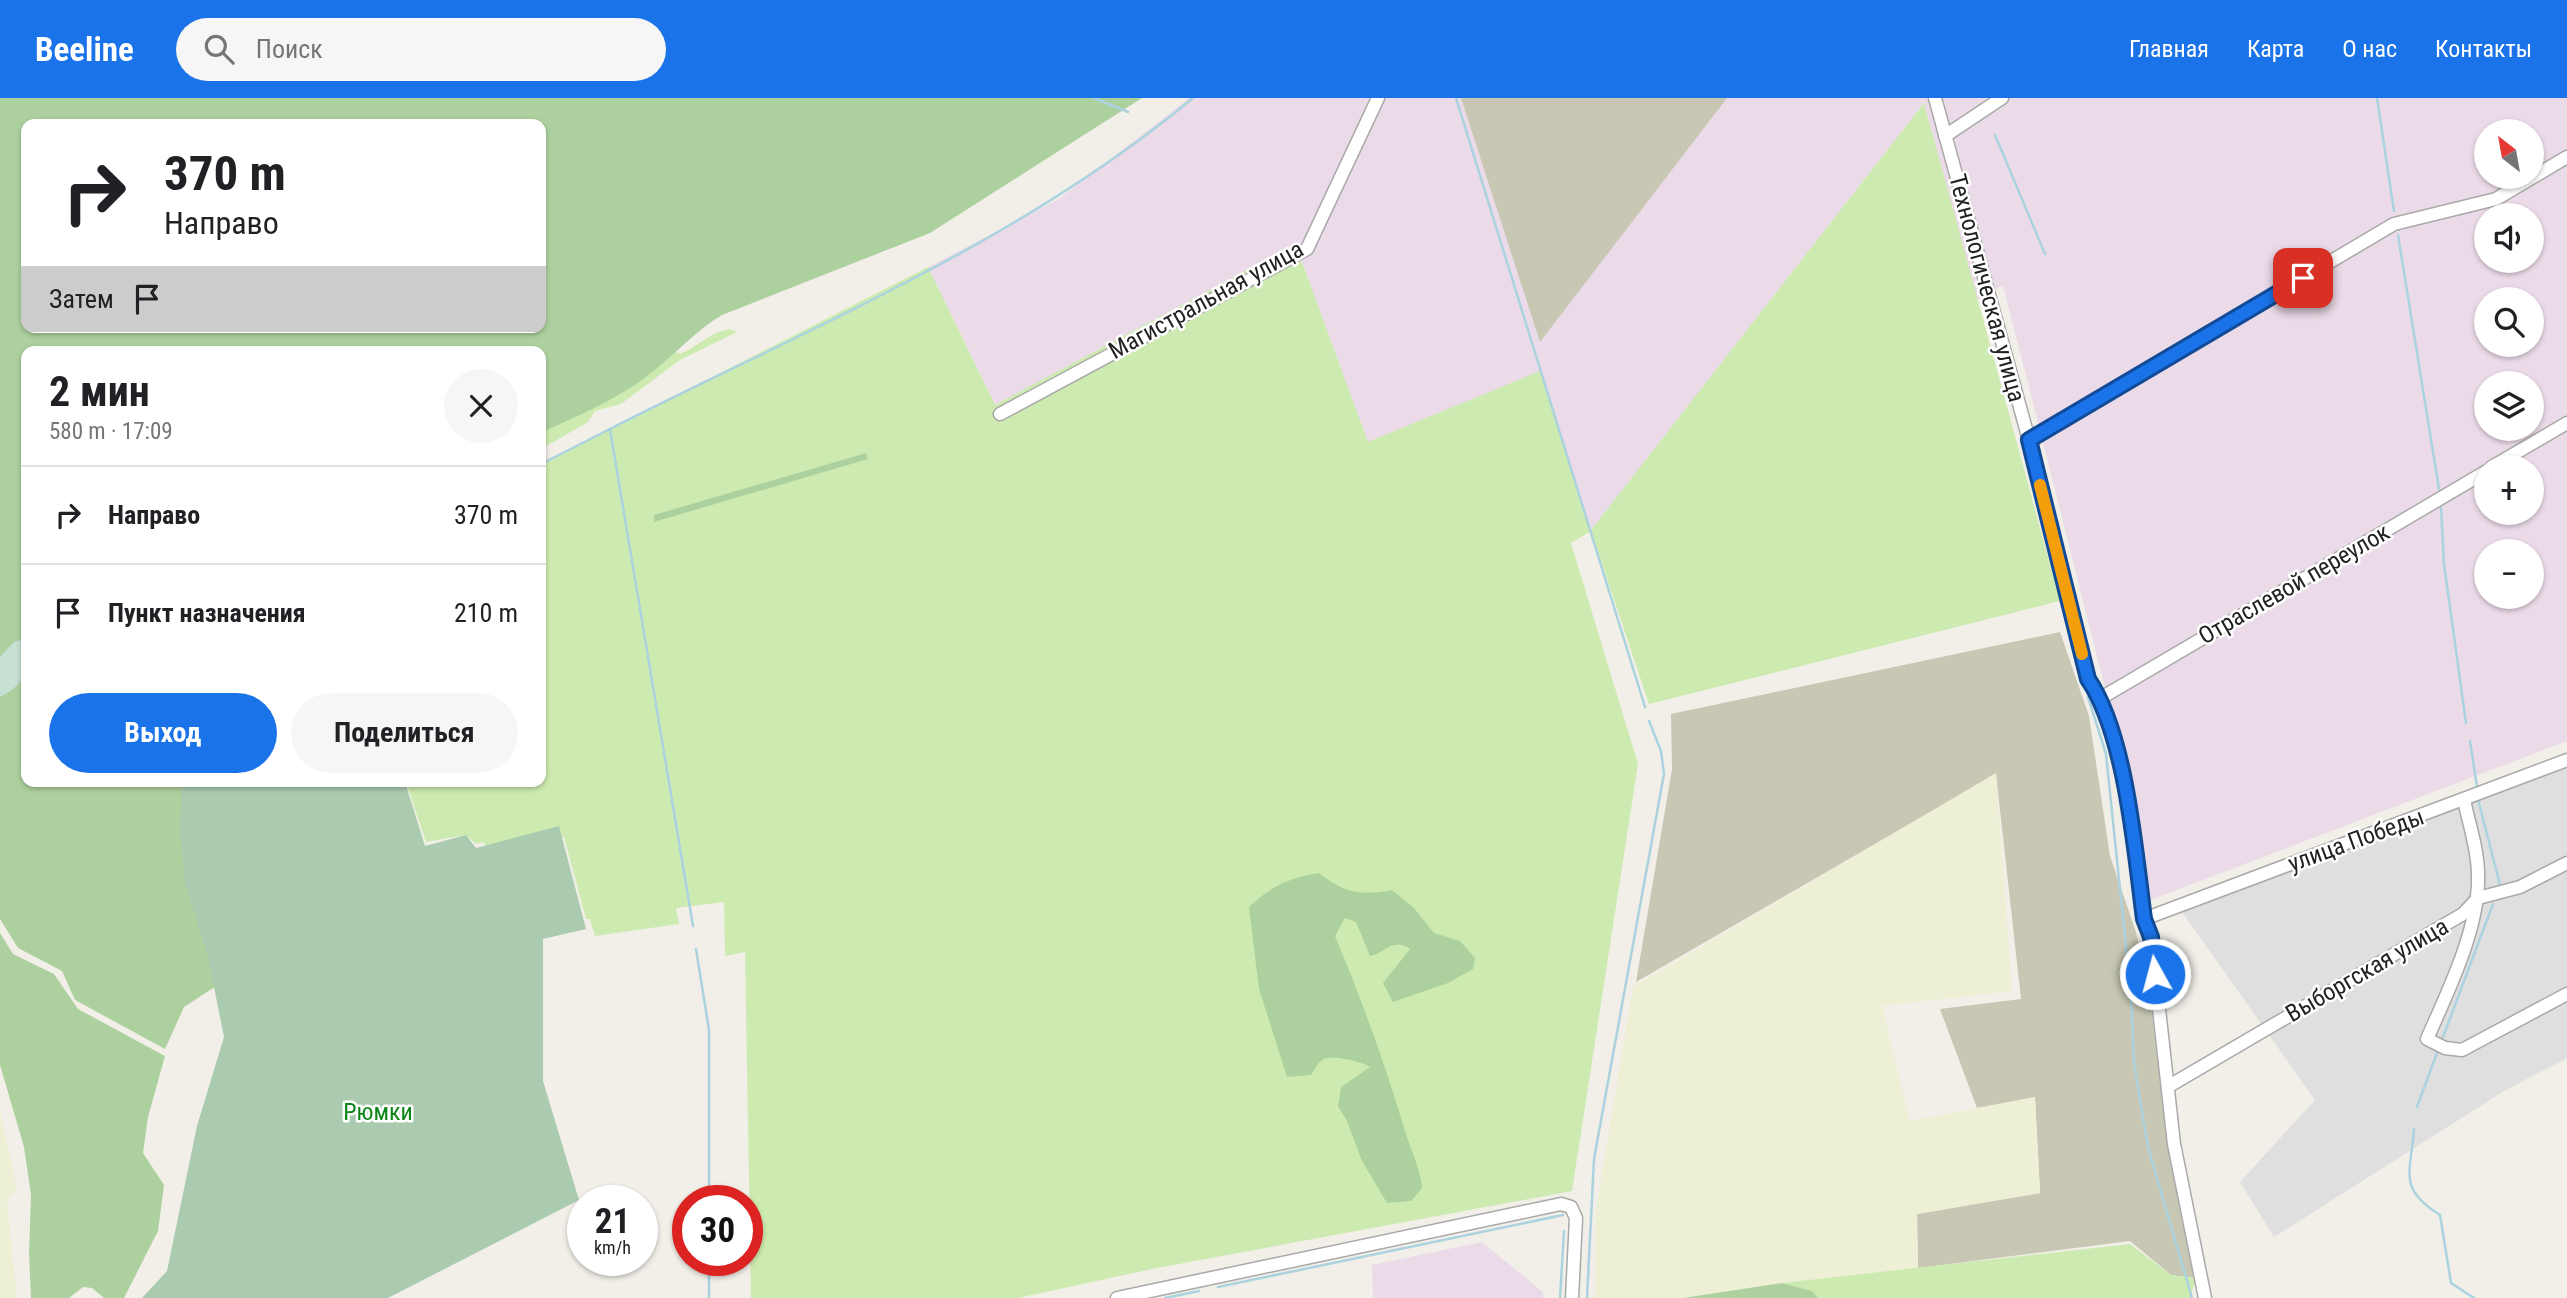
<!DOCTYPE html>
<html lang="ru">
<head>
<meta charset="utf-8">
<style>
  :root { --surface:#fff; --page:#f6f6f6; --text:#202124; --muted:#757577; --line:#e0e0e0; --accent:#1a73e8 }
  body { margin:0; font-family:"Roboto Condensed",sans-serif; background:var(--page); color:var(--text); height:100vh; display:flex; flex-direction:column; font-size:26px; white-space:nowrap }
  * { box-sizing:border-box; margin:0 }
  p { font-size:23px; color:var(--muted) }
  .icon { flex:none; width:38px; height:38px; fill:none; stroke:currentColor; stroke-width:2; stroke-linecap:round; stroke-linejoin:round }
  .map { position:relative; flex:1; overflow:hidden }
  .sheet { position:absolute; left:21px; top:248px; width:525px; height:441px; display:flex; flex-direction:column; background:var(--surface); border-radius:14px; box-shadow:0 2px 5px #0004 }
  .sheet>* { flex:none }
  .top-card { position:absolute; left:21px; top:21px; width:525px; height:214px; border-radius:14px; box-shadow:0 2px 5px #0004; background:#fff; color:var(--text); overflow:hidden }
  .needle { width:46px; rotate:329deg }
  .buttons { position:absolute; left:2474px; top:21px; display:grid; gap:14px }
  .buttons a { display:grid; place-items:center; width:70px; height:70px; border-radius:50%; background:var(--surface); box-shadow:0 2px 5px #0004; font-size:35px }
  .speed { position:absolute; left:567px; top:1087px; display:flex; gap:14px; font-size:35px; font-weight:700; text-align:center }
  .speed>* { display:grid; place-content:center; width:91px; height:91px; border-radius:50%; background:var(--surface); box-shadow:0 2px 5px #0004; line-height:1 }
  .speed small { font-size:18px; font-weight:400 }
  .speed .limit { border:10px solid #d22; background:#fff; color:#111 }
  .pin { position:absolute; display:grid; place-items:center; width:60px; height:60px; color:#fff; margin:-30px; border-radius:14px; box-shadow:0 4px 10px #0006 }
  .me { position:absolute; width:77px; margin:-38px; rotate:353deg; stroke-linejoin:round; filter:drop-shadow(0 0 5px #0008) }
  .turn { display:flex; align-items:center; gap:24px; height:147px; padding:0 28px; font-size:32px }
  .turn .icon { width:91px; height:91px; stroke-width:2.5 }
  .turn b { display:block; font-size:49px; line-height:60px }
  .then { display:flex; align-items:center; height:66px; padding:0 28px; background:#0003; gap:14px; font-size:26px }
  .round { display:grid; place-items:center; flex:none; width:74px; height:74px; border-radius:37px; background:var(--page) }
  .summary { display:flex; align-items:center; justify-content:space-between; height:119px; padding:0 28px }
  h1 { font-size:42px; font-weight:700; line-height:52px }
  .cta { display:flex; gap:14px; margin-top:auto; padding:14px 28px }
  .cta a { flex:1; height:80px; border-radius:42px; background:var(--accent); color:#fff; font-size:28px; font-weight:700; line-height:80px; text-align:center }
  .cta a+a { background:var(--page); color:var(--text) }
  ul { padding:0; list-style:none }
  li { display:flex; align-items:center; gap:21px; height:98px; padding:0 28px; border-top:2px solid var(--line) }
  li div { flex:1 }
  li b { display:block; font-size:26px }
  li em { font-style:normal }
  header { display:flex; align-items:center; gap:42px; box-sizing:border-box; height:98px; padding:0 35px; background:var(--accent); color:#fff }
  header strong { font-size:33px }
  nav { display:flex; gap:38px; margin-inline-start:auto; font-size:24px }
  .search { width:490px; height:63px; background:var(--page); display:flex; align-items:center; gap:18px; box-sizing:border-box; padding:0 24px; border-radius:38px; color:var(--muted); font-size:26px }
  .map>svg:first-child { display:block }
  .residential { fill:#e0dfdf }
  .industrial { fill:#ebdbe8; fill-rule:evenodd }
  .construction { fill:#c7c7b4 }
  .farmland { fill:#eef0d5 }
  .grass { fill:#cdebb0 }
  .forest { fill:#add19e; fill-rule:evenodd }
  .wetland { fill:#c6e0d4 }
  .cemetery { fill:#aacbaf }
  .lines { fill:none; stroke-linecap:round; stroke-linejoin:round }
  .stream { stroke:#aad3df; stroke-width:2.5 }
  .minor-casing { stroke:#a9a9a9; stroke-width:15 }
  .minor { stroke:#fff; stroke-width:12 }
  .route-casing { stroke:#114b97; stroke-width:18 }
  .route { stroke:#1a73e8; stroke-width:12 }
  .slow { stroke:#f59e0b; stroke-width:12 }
  .labels { text-anchor:middle; dominant-baseline:central; stroke-width:5; stroke-linejoin:round; paint-order:stroke }
  .street-label { font-size:24px; fill:#222; stroke:#fff }
  .park-label { font-size:24px; fill:#0c8416; stroke:#fff }
</style>
</head>
<body>
<header>
<strong>Beeline</strong>
<div class="search"><svg class="icon" aria-label="search" viewBox="0 0 24 24"><circle cx="10" cy="10" r="6"/><path d="M15 15l6 6"/></svg>Поиск</div>
<nav><a>Главная</a><a>Карта</a><a>О нас</a><a>Контакты</a></nav>
</header>
<div class="map">
<svg width="2567" height="1200" viewBox="0 0 2567 1200">
  <rect width="100%" height="100%" fill="#f2efe9"/>
  <polygon class="residential" points="2567,657 2567,960 2504,993 2274,1139 2240,1084 2315,1002 2175,804"/>
  <g class="industrial">
    <path d="M1189,0H2567V643L2148,803L2128,681L2003,187L1976,203L1924,5L1591,433L1368,345L1302,164L1126,239L995,307L928,169L1059,101ZM2487,33H2532V79H2487ZM2487,117H2532V163H2487ZM2487,201H2532V247H2487ZM2487,285H2532V331H2487ZM2487,369H2532V415H2487ZM2487,453H2532V499H2487Z"/>
    <polygon points="1482,1144 1543,1194 1543,1200 1373,1200 1372,1167"/>
  </g>
  <g class="construction">
    <polygon points="1461,0 1727,0 1540,244"/>
    <polygon points="2060,534 2089,618 2110,758 2136,834 2148,883 2167,1043 2196,1180 2171,1177 2130,1143 1918,1170 1917,1116 2040,1095 2035,999 1977,1010 1940,911 2021,901 1996,676 1636,884 1672,671 1671,616"/>
  </g>
  <g class="farmland">
    <polygon points="1996,675 2012,893 1882,908 1910,1023 2035,999 2040,1095 1917,1116 1918,1170 1679,1200 1595,1200 1596,1112 1633,889"/>
    <polygon points="0,1012 17,1091 7,1102 17,1200 0,1200"/>
  </g>
  <g class="grass">
    <polygon points="1924,5 2060,503 1649,606 1591,433 1571,445 1638,666 1572,1093 1152,1171 1018,1200 751,1200 745,854 725,858 724,804 676,810 679,826 595,838 590,821 586,821 564,739 487,757 484,744 476,746 466,737 426,744 406,684 541,684 541,366 928,169 995,307 1258,166 1302,164 1368,344 1540,273 1591,432"/>
    <path d="M730,231L737,234L680,262L621,306L595,313L588,324L541,351V335L676,254L680,256C700,247 709,235 730,231Z"/>
    <polygon points="2130,1146 2171,1177 2196,1180 2190,1200 1818,1200 1811,1193 1782,1185"/>
  </g>
  <g class="forest">
    <path d="M0,0H1142L930,135L722,217C692,235 671,261 642,282C611,304 575,319 541,335V254H26V684H212L244,870L184,909L165,951L75,902L62,873L18,850L0,821ZM26,26H541V229H26Z"/>
    <polygon points="866,355 868,361 654,424 654,417"/>
    <path d="M1319,775C1344,795 1362,798 1392,792L1414,810L1434,835L1460,843L1475,860L1473,871L1448,885L1393,904L1383,885L1410,851C1391,839 1387,855 1370,858L1356,824L1345,820L1335,838C1362,902 1385,966 1405,1033C1411,1053 1420,1069 1422,1090L1411,1103L1387,1105L1362,1063L1347,1023L1338,1008L1341,989L1370,969C1362,964 1329,955 1321,963C1317,966 1314,973 1311,977L1287,979L1259,891L1249,809C1270,789 1290,779 1319,775Z"/>
    <polygon points="0,835 13,856 54,876 78,911 165,958 148,1019 143,1055 164,1087 158,1133 124,1200 104,1200 92,1190 83,1189 69,1200 31,1200 29,1154 31,1097 24,1049 0,967"/>
    <polygon points="1782,1185 1812,1193 1818,1200 1683,1200"/>
  </g>
  <path class="wetland" d="M26,540C26,571 31,583 0,599V559L14,544Z"/>
  <polygon class="cemetery" points="182,684 405,684 425,748 466,737 476,750 559,728 586,831 543,841 543,983 579,1102 388,1200 142,1200 167,1173 197,1028 224,939 208,859 185,785 180,734"/>
  <g class="lines">
    <g class="stream">
      <polyline points="1094,0 1128,14"/>
      <polyline points="1456,0 1645,609"/>
      <polyline points="2377,0 2394,113"/>
      <polyline points="1995,37 2045,156"/>
      <polyline points="2398,137 2439,391"/>
      <polyline points="541,366 610,331"/>
      <polyline points="2441,409 2444,466 2466,625"/>
      <polyline points="2088,599 2106,656 2131,897 2134,964 2141,1008 2149,1053 2192,1200"/>
      <polyline points="2470,643 2477,689"/>
      <polyline points="2478,701 2500,787"/>
      <path d="M693,828L610,331C809,230 1020,144 1193,0"/>
      <polyline points="696,851 709,932 709,1102"/>
      <polyline points="2443,939 2493,806"/>
      <polyline points="2417,1009 2438,952"/>
      <path d="M2414,1031C2411,1075 2397,1090 2440,1117L2451,1185L2474,1200"/>
      <polyline points="1218,1189 1563,1117"/>
      <polyline points="709,1200 709,1162"/>
      <polyline points="1165,1200 1199,1193"/>
      <polyline points="1560,1200 1564,1133"/>
      <polyline points="1587,1200 1594,1061 1664,676 1661,653 1649,623"/>
    </g>
    <g class="minor-casing">
      <g id="minor">
        <path d="M1935,0L2029,342L2088,581C2126,637 2135,753 2144,821L2151,839L2174,1046L2205,1200"/>
        <polyline points="1945,38 2002,0"/>
        <polyline points="1000,316 1307,151 1378,0"/>
        <polyline points="2029,342 2394,126 2496,101 2567,59"/>
        <polyline points="2492,369 2567,325"/>
        <polyline points="2101,600 2487,373"/>
        <path d="M2464,702C2469,726 2478,752 2478,776C2480,829 2448,893 2427,941L2445,950L2462,952L2567,896"/>
        <polyline points="2144,821 2567,662"/>
        <polyline points="2169,988 2463,816 2478,800 2520,789 2567,765"/>
        <polyline points="1117,1200 1561,1106 1571,1109 1576,1120 1572,1200"/>
      </g>
    </g>
    <use href="#minor" class="minor"/>
  </g>
  <g class="lines">
    <g class="route-casing">
      <path id="route" d="M2155,876L2151,839L2144,821C2135,753 2126,637 2088,581L2029,342L2303,180"/>
    </g>
    <use href="#route" class="route"/>
    <polyline class="slow" points="2040,387 2082,556"/>
  </g>
  <g class="labels">
    <g class="street-label">
      <text transform="translate(1987 190) rotate(75)">Технологическая улица</text>
      <text transform="translate(1206 202) rotate(-29)">Магистральная улица</text>
      <text transform="translate(2294 486) rotate(-30)">Отраслевой переулок</text>
      <text transform="translate(2356 742) rotate(-20)">улица Победы</text>
      <text transform="translate(2367 872) rotate(-30)">Выборгская улица</text>
    </g>
    <g class="park-label">
      <text x="378" y="1014">Рюмки</text>
    </g>
  </g>
</svg>
<div class="buttons">
<a><svg class="needle" viewBox="-14 -14 28 28"><path d="M0-13l5 13h-10z" fill="#e53935"/><path d="M0 13l5-13h-10z" fill="#757577"/></svg></a>
<a><svg class="icon" aria-label="sound" viewBox="0 0 24 24"><path d="M4 9h4l5-4v14l-5-4H4zM17 9q2 3 0 6"/></svg></a>
<a><svg class="icon" aria-label="search" viewBox="0 0 24 24"><circle cx="10" cy="10" r="6"/><path d="M15 15l6 6"/></svg></a>
<a><svg class="icon" aria-label="layers" viewBox="0 0 24 24"><path d="M12 4l9 5-9 5-9-5zM3 14l9 5 9-5"/></svg></a>
<a>+</a>
<a>−</a>
</div>
<div class="speed"><div>21<small>km/h</small></div><div class="limit">30</div></div>
<div class="pin" style="left:2303px;top:180px;background:#d93025"><svg class="icon" aria-label="arrive" viewBox="0 0 24 24"><path d="M6 21V4h12l-3 4 3 4H6"/></svg></div>
<svg class="me" style="left:2155px;top:876px" viewBox="-20 -20 40 40"><circle r="17" fill="#1a73e8" stroke="#fff" stroke-width="3"/><path d="M0-11L8 9 0 5-8 9z" fill="#fff"/></svg>
<div class="top-card">
<div class="turn"><svg class="icon" aria-label="right" viewBox="0 0 24 24"><path d="M7 20v-9h11M14 6l5 5-5 5"/></svg><div><b>370 m</b>Направо</div></div>
<div class="then">Затем<svg class="icon" aria-label="arrive" viewBox="0 0 24 24"><path d="M6 21V4h12l-3 4 3 4H6"/></svg></div>
</div>
<section class="sheet">
<div class="summary"><div><h1>2 мин</h1><p>580 m · 17:09</p></div><a class="round"><svg class="icon" aria-label="close" viewBox="0 0 24 24"><path d="M6 6l12 12M18 6L6 18"/></svg></a></div>
<ul>
<li><svg class="icon" aria-label="right" viewBox="0 0 24 24"><path d="M7 20v-9h11M14 6l5 5-5 5"/></svg><div><b>Направо</b></div><em>370 m</em></li>
<li><svg class="icon" aria-label="arrive" viewBox="0 0 24 24"><path d="M6 21V4h12l-3 4 3 4H6"/></svg><div><b>Пункт назначения</b></div><em>210 m</em></li>
</ul>
<div class="cta"><a>Выход</a><a>Поделиться</a></div>
</section>
</div>
</body>
</html>
